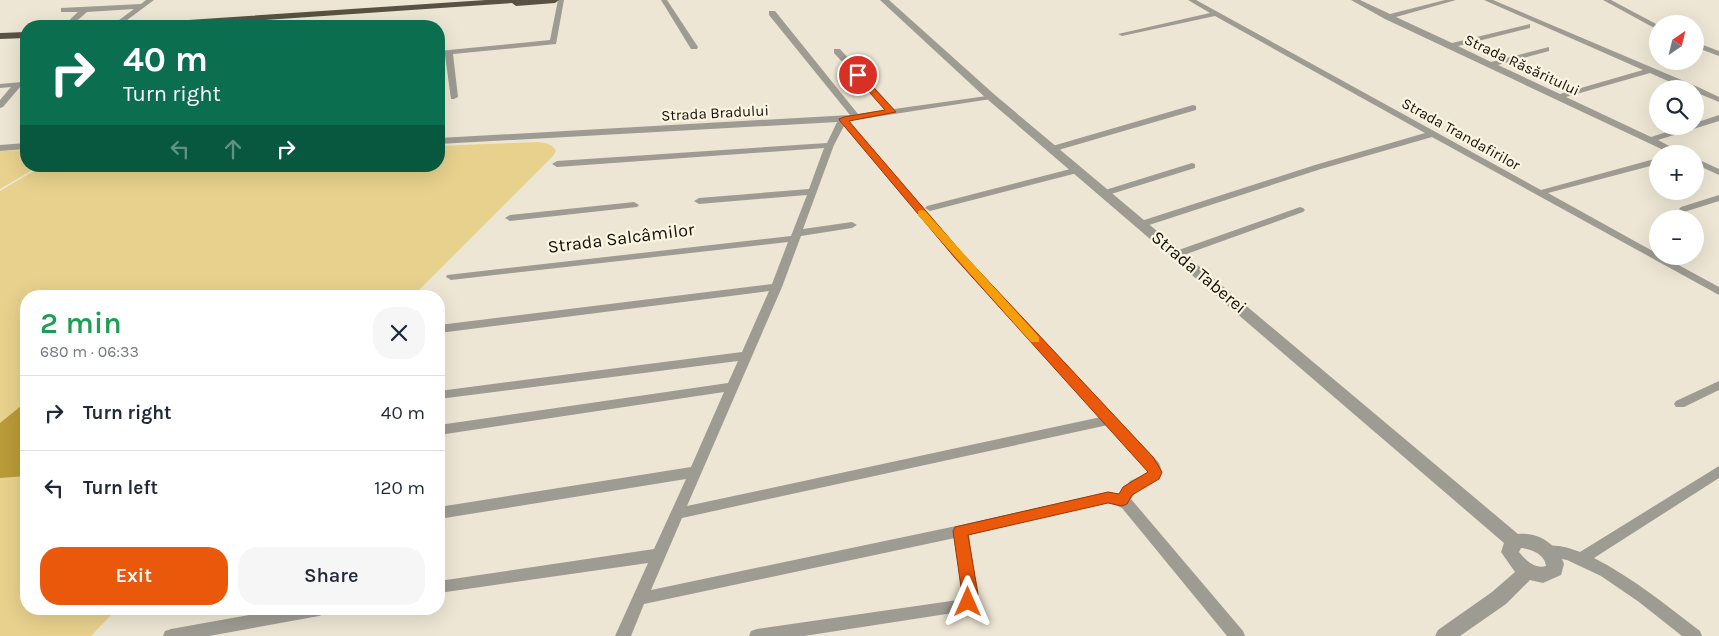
<!DOCTYPE html>
<html lang="en">
<head>
<meta charset="utf-8">
<style>
  :root { --surface:#fff; --page:#f6f6f7; --text:#1f2937; --muted:#747a83; --line:#e0e1e3; --accent:#ea580c }
  body { margin:0; font-family:Karla,sans-serif; background:var(--page); color:var(--text); height:100vh; display:flex; flex-direction:column; font-size:19px; white-space:nowrap }
  * { box-sizing:border-box; margin:0 }
  p { font-size:16px; color:var(--muted) }
  .icon { flex:none; width:28px; height:28px; fill:none; stroke:currentColor; stroke-width:2; stroke-linecap:round; stroke-linejoin:round }
  .map { position:relative; flex:1; overflow:hidden }
  .drawer { position:absolute; left:20px; top:290px; width:425px; height:325px; display:flex; flex-direction:column; background:var(--surface); border-radius:20px; box-shadow:0 5px 20px #0002 }
  .drawer>* { flex:none }
  .hud { position:absolute; left:20px; top:20px; width:425px; height:152px; border-radius:20px; box-shadow:0 5px 20px #0002; background:#0b6e4f; color:#fff; overflow:hidden }
  .needle { width:32px; rotate:35deg }
  .controls { position:absolute; left:1649px; top:15px; display:grid; gap:10px }
  .controls a { display:grid; place-items:center; width:55px; height:55px; border-radius:50%; background:var(--surface); box-shadow:0 5px 20px #0002; font-size:25px }
  .pin { position:absolute; display:grid; place-items:center; width:42px; height:42px; color:#fff; margin:-21px; border:2px solid #fff; border-radius:50%; box-shadow:0 1px 5px #0007 }
  .me { position:absolute; width:55px; margin:-28px; rotate:0deg; stroke-linejoin:round; filter:drop-shadow(0 0 4px #0008) }
  .turn { display:flex; align-items:center; gap:18px; height:105px; padding:0 20px; font-size:22px }
  .turn .icon { width:65px; height:65px; stroke-width:2.5 }
  .turn b { display:block; font-size:35px; line-height:42px }
  .lanes { display:flex; align-items:center; height:48px; padding:0 20px; background:#0003; justify-content:center; gap:25px; direction:ltr }
  .lanes .off { opacity:.35 }
  .round { display:grid; place-items:center; flex:none; width:52px; height:52px; border-radius:20px; background:var(--page) }
  .summary { display:flex; align-items:center; justify-content:space-between; height:85px; padding:0 20px }
  h1 { font-size:30px; font-weight:600; line-height:38px; color:#1e9e55 }
  .primary-button { display:flex; gap:10px; margin-top:auto; padding:10px 20px }
  .primary-button a { flex:1; height:58px; border-radius:20px; background:var(--accent); color:#fff; font-size:20px; font-weight:600; line-height:58px; text-align:center }
  .primary-button a+a { background:var(--page); color:var(--text) }
  ul { padding:0; list-style:none }
  li { display:flex; align-items:center; gap:15px; height:75px; padding:0 20px; border-top:1px solid var(--line) }
  li div { flex:1 }
  li b { display:block; font-size:19px }
  li em { font-style:normal }
  .map>svg:first-child { display:block }
  .green { fill:#e8d18d }
  .water { fill:#b89a38 }
  .lines { fill:none; stroke-linecap:round; stroke-linejoin:round }
  .minor { fill:#9e9b93; fill-rule:evenodd }
  .tertiary { fill:#9e9b93; fill-rule:evenodd }
  .trunk { fill:#585244; fill-rule:evenodd }
  .route { fill:#ea580c; stroke:#983908 }
  .slow { fill:#f59e0b }
  .labels { text-anchor:middle; dominant-baseline:central; stroke-width:4.5; stroke-linejoin:round; paint-order:stroke }
  .far-street-label { font-size:15px; fill:#12100a; stroke:#faf4e1 }
  .street-label { font-size:18px; fill:#12100a; stroke:#faf4e1 }
</style>
</head>
<body>
<div class="map">
<svg width="1719" height="636" viewBox="0 0 1719 636">
  <rect width="100%" height="100%" fill="#ede6d4"/>
  <g class="green">
    <path d="M537,142C546,143 551,143 556,151L553,156L413,296H26V609H117L91,636H0V191L42,166H439V146Z"/>
    <polygon points="26,150 26,166 39,166 0,189 0,151"/>
  </g>
  <polygon class="water" points="26,402 26,476 0,478 0,423"/>
  <g class="lines">
    <g class="minor">
      <polygon points="146,0 154,0 119,26 111,26 134,9 87,12 71,26 63,26 78,12 61,12 61,8 141,4"/>
      <polygon points="558,0 564,0 556,44 453,54 458,97 454,99 451,99 445,55 439,55 439,51 550,40"/>
      <polygon points="661,0 667,0 698,47 697,49 691,49"/>
      <polygon points="1188,0 1196,0 1541,190 1658,158 1658,164 1548,193 1658,254 1658,256 1662,256 1719,287 1719,295 1432,137 1321,169 1146,226 1138,226 1137,224 1138,222 1315,165 1425,133 1215,16 1122,36 1118,34 1210,13"/>
      <polygon points="1351,0 1360,0 1390,14 1445,0 1456,0 1396,17 1452,43 1530,24 1530,28 1458,46 1491,62 1549,47 1549,51 1498,65 1560,94 1643,70 1484,0 1493,0 1698,87 1719,97 1719,102 1695,92 1695,89 1686,89 1650,73 1566,97 1651,137 1685,126 1695,126 1695,123 1719,115 1719,121 1658,140 1684,154 1672,154 1385,19"/>
      <polygon points="1603,0 1611,0 1658,25 1658,30"/>
      <path d="M769,11H775L858,114L886,110L834,53V49H840L894,109L994,95V99H991L849,121L963,254L1159,463C1168,483 1149,481 1139,489C1136,492 1133,496 1131,499L1243,631L1245,636H1227L1122,508L1108,502L969,535L977,594L973,606L966,611L804,636H749L751,631L757,629L958,600L963,594L955,538L644,604L631,636H615L648,563L439,593V581L654,549L686,479L439,519V507L691,467L724,392L439,435V425L728,383L738,361L439,399V391L742,352L769,291L439,333V325L772,284L788,242L451,280L446,277L447,275L791,236L807,195L699,204L694,201L699,198L809,189L824,148L557,167L552,164L557,161L827,143L837,122L439,144V138L850,115L769,15ZM844,126L955,258L1101,417L687,506L782,287L801,236L852,228L857,225L852,222L803,229L834,145ZM1108,425L1147,468V473L1130,481L1119,494L1108,492L961,525L651,590L682,518Z"/>
      <polygon points="1695,42 1719,51 1719,56 1695,47"/>
      <polygon points="22,82 26,84 25,86 20,87 3,107 0,108 0,100 11,87 0,88 0,84"/>
      <polygon points="1193,105 1196,106 1196,110 1055,151 1052,152 1048,149 1049,147"/>
      <polygon points="26,143 26,149 0,151 0,145"/>
      <polygon points="1695,158 1719,169 1719,175 1695,164"/>
      <polygon points="1192,163 1195,164 1195,168 1108,195 1102,195 1100,193 1102,191"/>
      <polygon points="1078,167 1083,170 1081,172 930,211 925,208 927,206"/>
      <polygon points="1719,195 1719,201 1684,212 1679,209 1681,207"/>
      <polygon points="634,202 639,205 637,207 510,221 505,218 510,215"/>
      <polygon points="1300,207 1303,208 1305,210 1303,212 1181,256 1177,257 1172,254 1173,252"/>
      <polygon points="1719,381 1719,390 1684,407 1676,407 1674,404 1676,401"/>
      <path d="M1719,466V478L1594,558C1633,578 1666,605 1700,631L1702,636H1682L1639,602L1601,576L1567,560L1543,555L1541,551L1543,547C1554,543 1569,548 1580,552Z"/>
      <polygon points="283,609 327,609 324,614 319,616 209,636 163,636 165,631 171,629"/>
    </g>
    <path class="tertiary" d="M880,0H889L995,95L1518,534C1539,532 1558,545 1564,564L1561,575L1543,583L1530,580L1506,604L1460,636H1435L1438,630L1492,592L1515,572L1501,552L1504,543L987,99ZM1521,548C1531,549 1545,554 1546,566C1535,569 1526,561 1519,552Z"/>
    <g class="trunk">
      <polygon points="486,0 559,0 555,3 516,6 512,3 178,26 139,26 143,23"/>
      <polygon points="26,32 26,38 0,39 0,33"/>
    </g>
  </g>
  <polygon class="route" points="856,74 861,74 896,112 849,121 853,126 962,253 1153,457 1162,472 1159,479 1132,495 1127,504 1122,506 1108,503 968,535 978,594 973,606 968,608 962,606 960,602 962,594 953,531 955,527 1108,492 1119,494 1123,487 1148,472 955,258 840,121 839,119 844,117 885,110 856,77"/>
  <polygon class="slow" points="922,210 925,211 1039,337 1039,342 1031,342 918,215 918,211"/>
  <g class="labels">
    <g class="far-street-label">
      <text transform="translate(1522 65) rotate(25)">Strada Răsăritului</text>
      <text transform="translate(715 113) rotate(-3)">Strada Bradului</text>
      <text transform="translate(1461 134) rotate(29)">Strada Trandafirilor</text>
    </g>
    <g class="street-label">
      <text transform="translate(621 238) rotate(-7)">Strada Salcâmilor</text>
      <text transform="translate(1199 272) rotate(40)">Strada Taberei</text>
    </g>
  </g>
</svg>
<div class="controls">
<a><svg class="needle" viewBox="-14 -14 28 28"><path d="M0-13l5 13h-10z" fill="#e53935"/><path d="M0 13l5-13h-10z" fill="#747a83"/></svg></a>
<a><svg class="icon" aria-label="search" viewBox="0 0 24 24"><circle cx="10" cy="10" r="6"/><path d="M15 15l6 6"/></svg></a>
<a>+</a>
<a>−</a>
</div>
<div class="pin" style="left:858px;top:75px;background:#d93025"><svg class="icon" aria-label="arrive" viewBox="0 0 24 24"><path d="M6 21V4h12l-3 4 3 4H6"/></svg></div>
<svg class="me" style="left:968px;top:602px" viewBox="-20 -20 40 40"><path d="M0-17L14 15 0 8-14 15z" fill="#ea580c" stroke="#fff" stroke-width="4"/></svg>
<div class="hud">
<div class="turn"><svg class="icon" aria-label="right" viewBox="0 0 24 24"><path d="M7 20v-9h11M14 6l5 5-5 5"/></svg><div><b>40 m</b>Turn right</div></div>
<div class="lanes"><svg class="icon off" aria-label="left" viewBox="0 0 24 24"><path d="M17 20v-9H6M10 6l-5 5 5 5"/></svg><svg class="icon off" aria-label="ahead" viewBox="0 0 24 24"><path d="M12 20V5M6 11l6-6 6 6"/></svg><svg class="icon" aria-label="right" viewBox="0 0 24 24"><path d="M7 20v-9h11M14 6l5 5-5 5"/></svg></div>
</div>
<section class="drawer">
<div class="summary"><div><h1>2 min</h1><p>680 m · 06:33</p></div><a class="round"><svg class="icon" aria-label="close" viewBox="0 0 24 24"><path d="M6 6l12 12M18 6L6 18"/></svg></a></div>
<ul>
<li><svg class="icon" aria-label="right" viewBox="0 0 24 24"><path d="M7 20v-9h11M14 6l5 5-5 5"/></svg><div><b>Turn right</b></div><em>40 m</em></li>
<li><svg class="icon" aria-label="left" viewBox="0 0 24 24"><path d="M17 20v-9H6M10 6l-5 5 5 5"/></svg><div><b>Turn left</b></div><em>120 m</em></li>
</ul>
<div class="primary-button"><a>Exit</a><a>Share</a></div>
</section>
</div>
</body>
</html>
